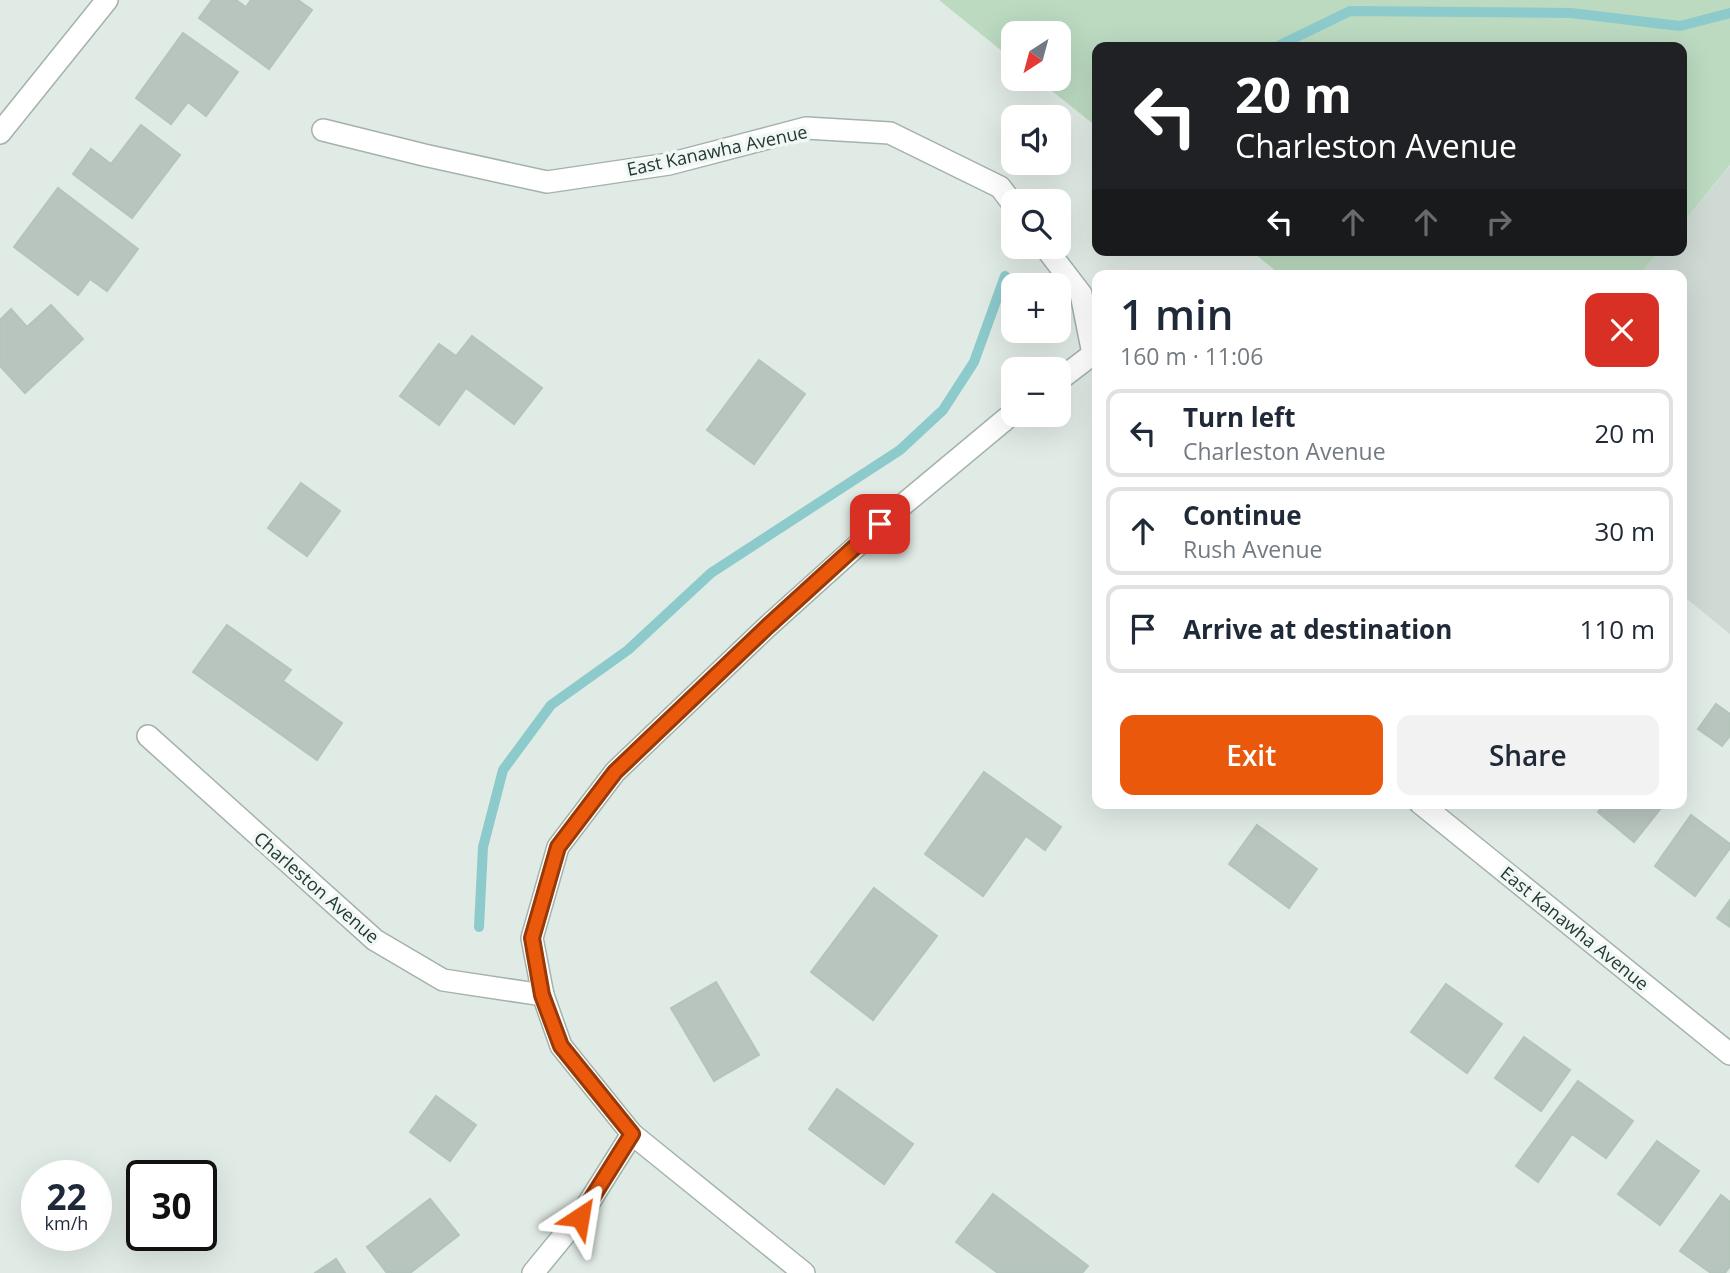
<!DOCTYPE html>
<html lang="en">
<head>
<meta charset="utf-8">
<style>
  :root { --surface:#fff; --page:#f2f2f3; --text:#1f2937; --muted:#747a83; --line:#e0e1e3; --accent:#ea580c }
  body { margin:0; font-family:"Open Sans",sans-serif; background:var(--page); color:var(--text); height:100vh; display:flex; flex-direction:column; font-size:26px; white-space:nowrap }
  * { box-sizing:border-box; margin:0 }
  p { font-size:23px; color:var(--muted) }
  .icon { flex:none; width:38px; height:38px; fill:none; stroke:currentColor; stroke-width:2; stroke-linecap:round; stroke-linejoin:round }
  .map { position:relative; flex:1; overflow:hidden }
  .panel { position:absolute; left:1092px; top:270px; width:595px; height:539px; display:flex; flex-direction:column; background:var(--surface); border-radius:14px; box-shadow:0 7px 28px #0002 }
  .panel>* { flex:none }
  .guide { position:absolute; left:1092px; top:42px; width:595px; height:214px; border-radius:14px; box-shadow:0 7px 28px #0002; background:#202124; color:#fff; overflow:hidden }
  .needle { width:46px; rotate:216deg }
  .buttons { position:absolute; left:1001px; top:21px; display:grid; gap:14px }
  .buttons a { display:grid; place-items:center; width:70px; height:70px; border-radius:14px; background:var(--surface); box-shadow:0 7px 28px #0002; font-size:35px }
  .speed { position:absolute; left:21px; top:1160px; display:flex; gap:14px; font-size:35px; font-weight:700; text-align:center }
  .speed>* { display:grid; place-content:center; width:91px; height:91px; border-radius:50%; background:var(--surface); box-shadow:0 7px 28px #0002; line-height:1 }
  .speed small { font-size:18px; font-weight:400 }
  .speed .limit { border:4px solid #111; border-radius:10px; background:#fff; color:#111 }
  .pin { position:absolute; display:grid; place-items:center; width:60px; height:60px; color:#fff; margin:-30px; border-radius:14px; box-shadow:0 4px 10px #0006 }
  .me { position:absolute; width:77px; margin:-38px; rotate:33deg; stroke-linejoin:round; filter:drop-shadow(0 0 5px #0008) }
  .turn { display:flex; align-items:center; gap:24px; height:147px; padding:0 28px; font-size:32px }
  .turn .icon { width:91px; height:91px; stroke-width:2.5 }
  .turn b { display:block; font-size:49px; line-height:60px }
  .lanes { display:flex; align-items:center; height:66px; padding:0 28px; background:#0003; justify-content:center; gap:35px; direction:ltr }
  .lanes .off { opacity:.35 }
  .round { display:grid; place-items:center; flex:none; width:74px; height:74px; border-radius:14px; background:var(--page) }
  .overview { display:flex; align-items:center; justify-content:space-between; height:119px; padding:0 28px }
  h1 { font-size:42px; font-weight:600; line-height:52px }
  .primary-button { display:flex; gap:14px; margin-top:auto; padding:14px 28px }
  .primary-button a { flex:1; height:80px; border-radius:14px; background:var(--accent); color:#fff; font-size:28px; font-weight:600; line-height:80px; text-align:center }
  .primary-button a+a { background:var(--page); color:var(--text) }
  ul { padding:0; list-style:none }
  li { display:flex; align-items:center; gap:21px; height:88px; margin:0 14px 10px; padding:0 14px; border:4px solid var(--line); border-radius:14px }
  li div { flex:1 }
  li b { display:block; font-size:26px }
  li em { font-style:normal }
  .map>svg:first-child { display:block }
  .built { fill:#cfdad4 }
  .green { fill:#bbdac0 }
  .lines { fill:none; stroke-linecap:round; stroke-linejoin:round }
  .stream { stroke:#8dcacc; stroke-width:10 }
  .building { fill:#b7c5be; stroke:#b4c4bb; stroke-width:2 }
  .minor-casing { stroke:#a4b2ab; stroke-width:24 }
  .minor { stroke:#fff; stroke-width:21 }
  .route-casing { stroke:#983908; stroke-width:18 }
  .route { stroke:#ea580c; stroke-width:12 }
  .labels { text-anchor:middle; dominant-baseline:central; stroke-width:7; stroke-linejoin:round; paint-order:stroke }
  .street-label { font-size:18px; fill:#233a31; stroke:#f1f7f4 }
</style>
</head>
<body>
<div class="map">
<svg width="1730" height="1273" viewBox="0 0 1730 1273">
  <rect width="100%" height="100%" fill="#e1ebe5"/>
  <polygon class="built" points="1730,166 1730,634 1682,595 1682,275 1639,275 1660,250 1682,250 1682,224"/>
  <g class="green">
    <polygon points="939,0 1730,0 1730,165 1682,224 1682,47 1097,47 1097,127 1037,79 1059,79 1059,33 1013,33 1013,60"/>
    <polygon points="1250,250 1660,250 1639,275 1281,275"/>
  </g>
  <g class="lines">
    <g class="stream">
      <polyline points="1276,47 1350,11 1571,13 1680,26 1730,13"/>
      <polyline points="479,927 483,847 503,770 551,705 628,650 711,573 900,450 943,410 974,362 1005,276"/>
    </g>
  </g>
  <g class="building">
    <polygon points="212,0 236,0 246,7 251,0 298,0 312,10 269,69 199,18"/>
    <polygon points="183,33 238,72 206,116 188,102 171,124 136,98"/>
    <polygon points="141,125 180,155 132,218 73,174 91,149 111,164"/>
    <polygon points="58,188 138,249 107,291 90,279 78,295 14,247"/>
    <polygon points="51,305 83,339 25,393 0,366 0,320 11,309 27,327"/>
    <polygon points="472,336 542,388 514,424 466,388 439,425 400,396 439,344 456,356"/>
    <polygon points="759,360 805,394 754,464 707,430"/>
    <polygon points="301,483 340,511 307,556 268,528"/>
    <polygon points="227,625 291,670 283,681 342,723 317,760 193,672"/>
    <polygon points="1716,704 1730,714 1730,736 1722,746 1698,729"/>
    <polygon points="984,772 1061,827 1045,850 1026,836 983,896 925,854"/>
    <polygon points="1605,803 1665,803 1634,842 1598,812"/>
    <polygon points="1691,815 1730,844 1730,848 1695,896 1655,866"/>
    <polygon points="1257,825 1317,869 1289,908 1229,864"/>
    <polygon points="874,888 937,936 873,1020 811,972"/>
    <polygon points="1730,900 1730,927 1717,918"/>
    <polygon points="716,982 759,1055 714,1081 671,1008"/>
    <polygon points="1446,984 1502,1024 1467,1073 1411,1032"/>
    <polygon points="1524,1037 1570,1070 1541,1111 1495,1078"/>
    <polygon points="1578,1081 1633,1121 1606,1158 1572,1134 1538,1182 1516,1166"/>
    <polygon points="837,1089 913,1144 884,1184 809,1129"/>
    <polygon points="436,1096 476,1125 450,1161 410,1132"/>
    <polygon points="1657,1141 1699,1171 1660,1225 1618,1194"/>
    <polygon points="993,1194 1088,1266 1082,1273 998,1273 956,1242"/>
    <polygon points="1721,1195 1730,1202 1730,1266 1725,1273 1711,1273 1680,1251"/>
    <polygon points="430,1199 459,1235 410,1273 387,1273 367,1247"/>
    <polygon points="336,1259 345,1273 315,1273"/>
  </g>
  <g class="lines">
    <g class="minor-casing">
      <g id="minor">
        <polyline points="323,130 424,155 547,182 669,164 806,128 890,133 1000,187 1013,204"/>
        <polyline points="0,133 107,0"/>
        <polyline points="1045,247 1081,294 1093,354 1097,357"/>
        <polyline points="1059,380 1093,354"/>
        <polyline points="148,736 375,940 443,980 543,995 561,1046 632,1134 804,1273"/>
        <polyline points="1420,803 1730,1054"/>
        <polyline points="543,995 532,938 558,847 615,772 768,626 899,508 1013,413"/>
        <polyline points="533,1273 583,1212 632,1134"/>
      </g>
    </g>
    <use href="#minor" class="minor"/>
  </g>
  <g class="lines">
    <g class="route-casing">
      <polyline id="route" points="580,1217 632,1134 561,1046 542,995 532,938 558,847 615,772 768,626 880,524"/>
    </g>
    <use href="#route" class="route"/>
  </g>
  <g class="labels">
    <g class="street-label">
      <text transform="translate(717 150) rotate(-12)">East Kanawha Avenue</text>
      <text transform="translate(317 887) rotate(41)">Charleston Avenue</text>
      <text transform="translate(1575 928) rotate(39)">East Kanawha Avenue</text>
    </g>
  </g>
</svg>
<div class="buttons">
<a><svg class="needle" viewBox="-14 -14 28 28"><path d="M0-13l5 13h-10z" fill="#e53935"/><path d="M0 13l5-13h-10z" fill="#747a83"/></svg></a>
<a><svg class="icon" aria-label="sound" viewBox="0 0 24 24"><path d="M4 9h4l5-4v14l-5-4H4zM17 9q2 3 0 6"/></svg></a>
<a><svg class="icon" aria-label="search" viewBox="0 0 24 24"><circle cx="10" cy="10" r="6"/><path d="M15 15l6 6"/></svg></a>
<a>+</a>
<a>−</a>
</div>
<div class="speed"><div>22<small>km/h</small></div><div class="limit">30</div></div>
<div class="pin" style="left:880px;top:524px;background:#d93025"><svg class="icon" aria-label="arrive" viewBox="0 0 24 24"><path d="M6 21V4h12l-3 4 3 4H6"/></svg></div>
<svg class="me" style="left:580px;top:1217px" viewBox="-20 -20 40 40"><path d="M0-17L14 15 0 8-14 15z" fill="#ea580c" stroke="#fff" stroke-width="4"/></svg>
<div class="guide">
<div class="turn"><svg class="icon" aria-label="left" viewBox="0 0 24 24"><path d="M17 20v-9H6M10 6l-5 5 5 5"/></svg><div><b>20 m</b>Charleston Avenue</div></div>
<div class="lanes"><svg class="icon" aria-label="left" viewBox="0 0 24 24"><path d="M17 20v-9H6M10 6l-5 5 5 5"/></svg><svg class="icon off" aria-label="ahead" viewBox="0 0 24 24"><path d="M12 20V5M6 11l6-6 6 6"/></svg><svg class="icon off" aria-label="ahead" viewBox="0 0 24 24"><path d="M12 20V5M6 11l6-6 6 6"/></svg><svg class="icon off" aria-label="right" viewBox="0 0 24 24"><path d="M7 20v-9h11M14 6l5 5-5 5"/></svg></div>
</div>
<section class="panel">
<div class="overview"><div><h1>1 min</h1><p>160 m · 11:06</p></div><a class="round" style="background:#d93025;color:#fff"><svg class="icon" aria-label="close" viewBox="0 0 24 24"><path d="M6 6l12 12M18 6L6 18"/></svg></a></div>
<ul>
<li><svg class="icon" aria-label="left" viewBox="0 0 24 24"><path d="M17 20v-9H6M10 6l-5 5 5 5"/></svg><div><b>Turn left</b><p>Charleston Avenue</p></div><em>20 m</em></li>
<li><svg class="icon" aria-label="ahead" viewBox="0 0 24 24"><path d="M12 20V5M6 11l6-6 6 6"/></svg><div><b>Continue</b><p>Rush Avenue</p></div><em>30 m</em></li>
<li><svg class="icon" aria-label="arrive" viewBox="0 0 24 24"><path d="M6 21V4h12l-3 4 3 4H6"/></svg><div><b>Arrive at destination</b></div><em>110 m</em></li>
</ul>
<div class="primary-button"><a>Exit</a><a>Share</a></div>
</section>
</div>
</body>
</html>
